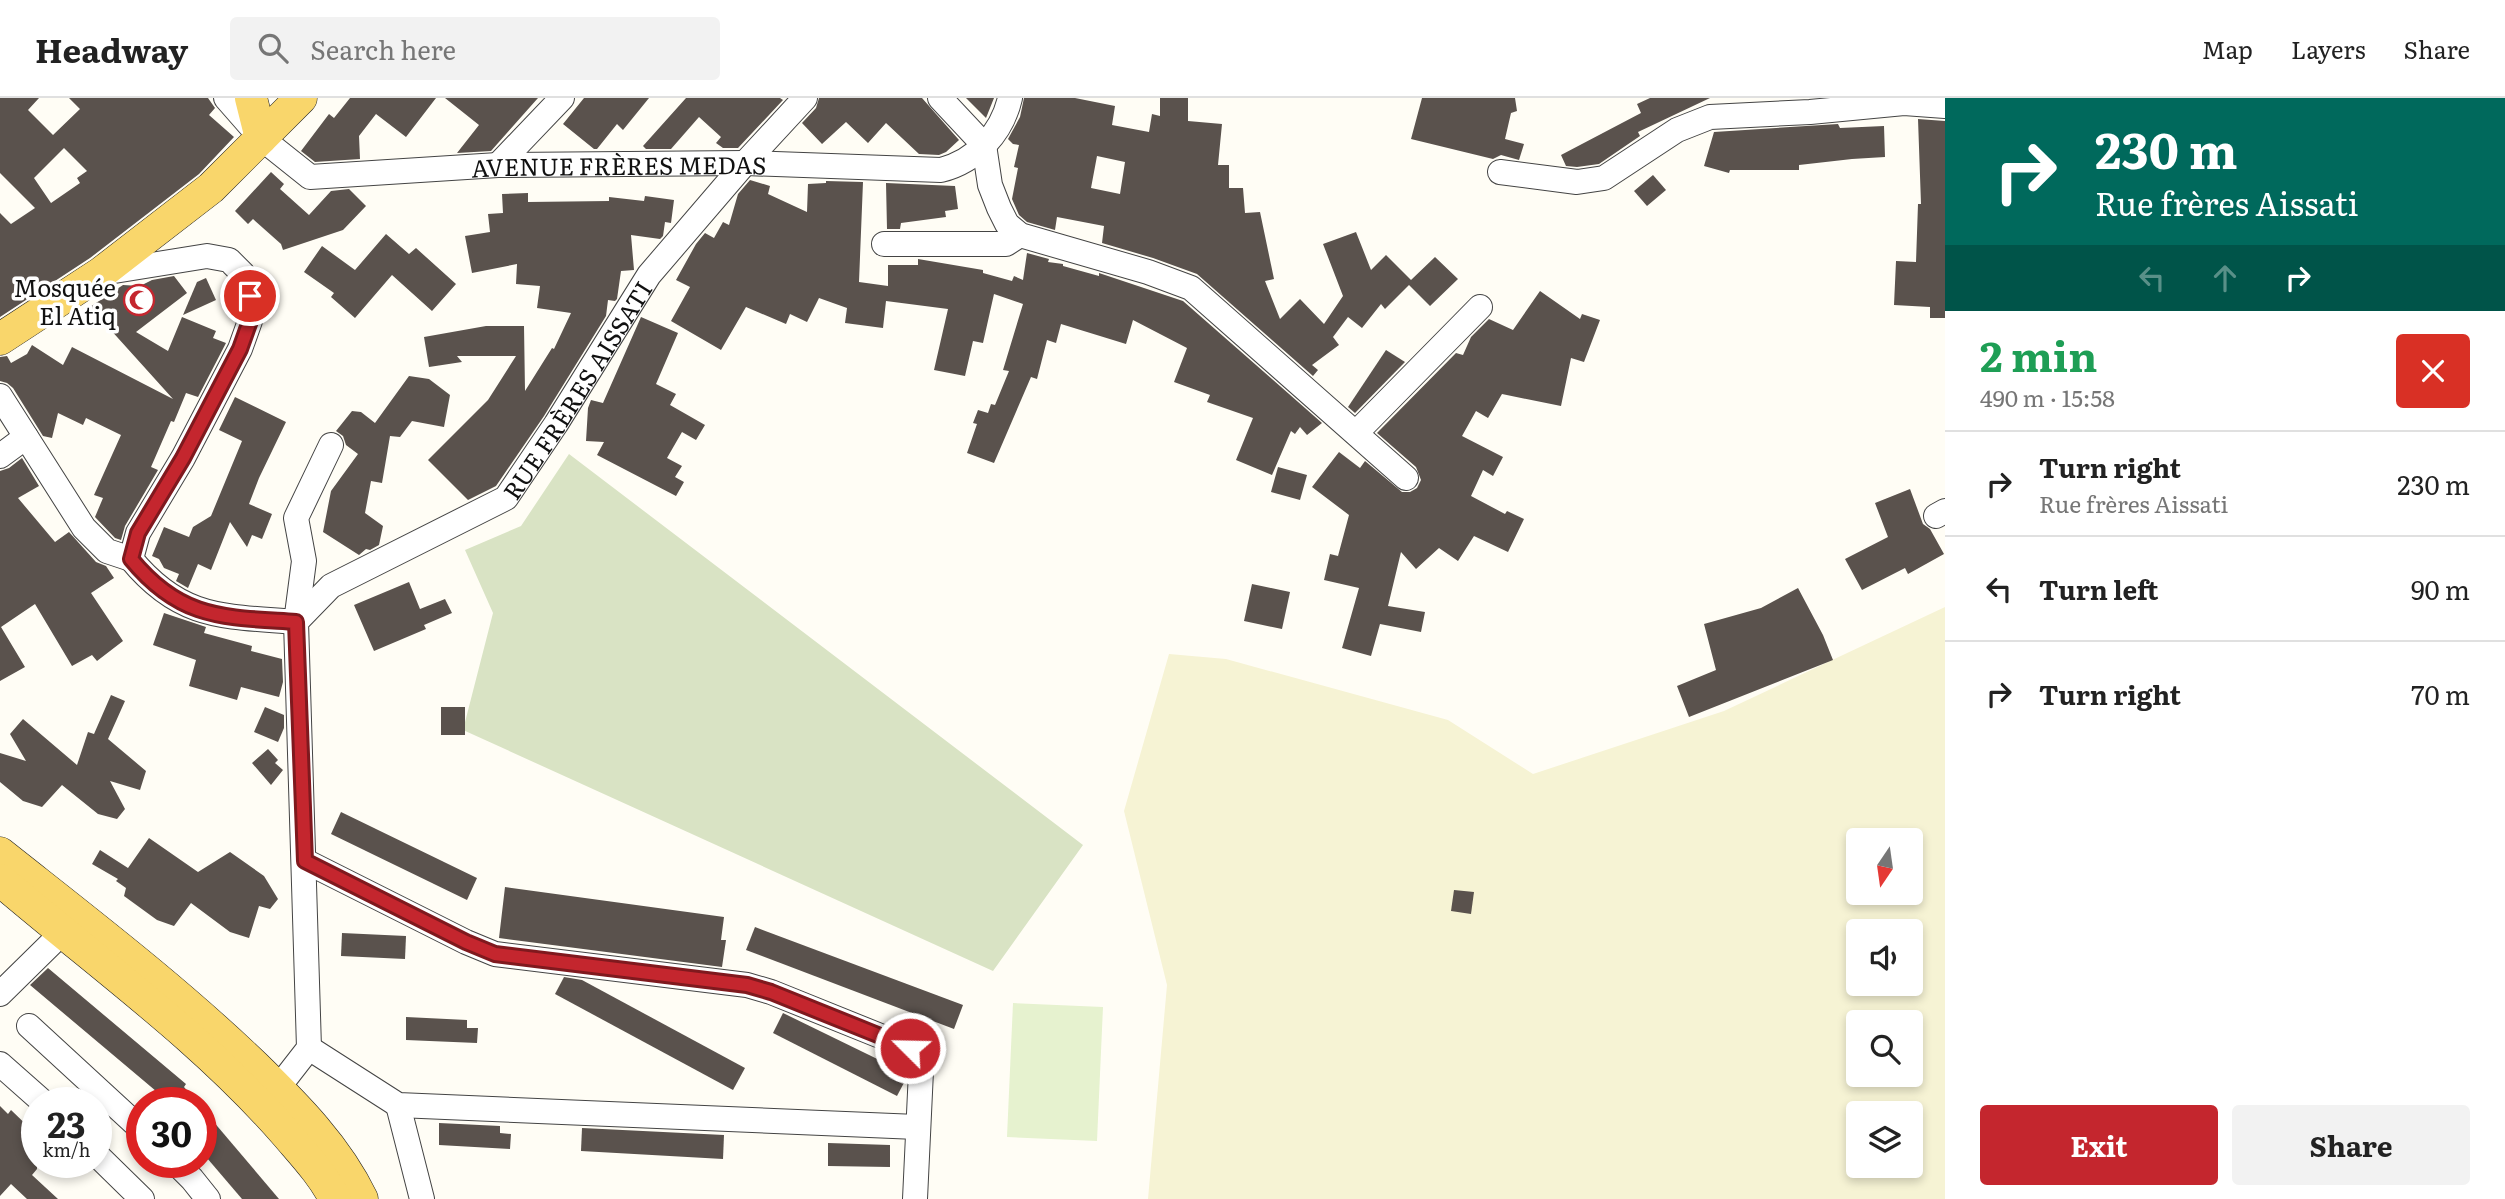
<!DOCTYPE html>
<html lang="en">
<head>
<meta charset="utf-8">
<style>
  :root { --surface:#fff; --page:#f2f2f2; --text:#222; --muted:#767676; --line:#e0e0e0; --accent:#c4262e }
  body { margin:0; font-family:Literata,serif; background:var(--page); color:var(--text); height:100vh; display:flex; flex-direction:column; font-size:26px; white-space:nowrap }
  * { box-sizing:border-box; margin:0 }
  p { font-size:23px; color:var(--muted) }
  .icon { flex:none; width:38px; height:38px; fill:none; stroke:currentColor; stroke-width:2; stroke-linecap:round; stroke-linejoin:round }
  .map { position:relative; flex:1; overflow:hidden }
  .panel { display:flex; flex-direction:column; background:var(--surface); width:560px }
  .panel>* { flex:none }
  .banner { background:#00695c; color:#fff; overflow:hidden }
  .needle { width:46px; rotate:193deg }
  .buttons { position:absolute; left:1846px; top:730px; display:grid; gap:14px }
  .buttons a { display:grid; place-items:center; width:77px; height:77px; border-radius:7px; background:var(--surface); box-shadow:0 4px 10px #0003; font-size:35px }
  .speed { position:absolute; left:21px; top:989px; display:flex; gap:14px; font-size:35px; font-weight:700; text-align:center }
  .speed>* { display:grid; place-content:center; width:91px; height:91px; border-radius:50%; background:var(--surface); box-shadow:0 4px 10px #0003; line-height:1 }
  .speed small { font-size:18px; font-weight:400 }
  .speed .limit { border:10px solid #d22; background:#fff; color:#111 }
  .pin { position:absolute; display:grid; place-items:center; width:60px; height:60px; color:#fff; margin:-30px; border:4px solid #fff; border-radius:50%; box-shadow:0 2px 7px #0007 }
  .me { position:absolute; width:77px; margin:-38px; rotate:293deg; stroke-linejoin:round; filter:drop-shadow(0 0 5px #0008) }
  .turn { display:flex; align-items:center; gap:24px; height:147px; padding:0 35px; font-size:32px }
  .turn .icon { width:91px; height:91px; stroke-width:2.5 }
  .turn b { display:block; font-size:49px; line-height:60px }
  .lanes { display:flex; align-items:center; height:66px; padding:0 35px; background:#0003; justify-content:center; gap:35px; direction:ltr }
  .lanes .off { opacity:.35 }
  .round { display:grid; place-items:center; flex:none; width:74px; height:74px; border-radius:7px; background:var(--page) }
  .headline { display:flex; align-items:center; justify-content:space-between; height:119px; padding:0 35px }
  h1 { font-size:42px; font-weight:700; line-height:52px; color:#1e9e55 }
  .action { display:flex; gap:14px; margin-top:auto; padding:14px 35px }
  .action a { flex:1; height:80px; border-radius:7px; background:var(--accent); color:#fff; font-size:28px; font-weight:700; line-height:80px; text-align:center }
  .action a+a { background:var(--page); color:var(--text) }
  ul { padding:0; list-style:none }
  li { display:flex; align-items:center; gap:21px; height:105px; padding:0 35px; border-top:2px solid var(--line) }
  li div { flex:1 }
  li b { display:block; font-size:26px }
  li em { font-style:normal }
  header { display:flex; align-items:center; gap:42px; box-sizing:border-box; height:98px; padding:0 35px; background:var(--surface); border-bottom:2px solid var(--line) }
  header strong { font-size:33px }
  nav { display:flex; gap:38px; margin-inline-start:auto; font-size:24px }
  .search { width:490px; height:63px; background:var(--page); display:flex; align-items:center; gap:18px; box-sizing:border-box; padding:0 24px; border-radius:7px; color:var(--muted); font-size:26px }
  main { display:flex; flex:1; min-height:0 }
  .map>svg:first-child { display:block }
  .farmland { fill:#f6f3d4; fill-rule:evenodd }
  .cemetery { fill:#d9e3c4 }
  .pitch { fill:#e6f2cf }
  .building { fill:#5a524d; fill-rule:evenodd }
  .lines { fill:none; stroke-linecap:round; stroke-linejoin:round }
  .minor-casing { stroke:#444; stroke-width:26 }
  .major-casing { stroke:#222; stroke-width:33 }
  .minor { stroke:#fff; stroke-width:24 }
  .major { stroke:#f9d66b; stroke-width:32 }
  .route-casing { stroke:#7f191e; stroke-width:18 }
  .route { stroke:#c4262e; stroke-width:12 }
  .labels { text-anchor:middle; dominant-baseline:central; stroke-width:7; stroke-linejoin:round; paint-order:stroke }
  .street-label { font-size:24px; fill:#111; stroke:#fff }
  .poi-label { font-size:24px; fill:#111; stroke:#fff; text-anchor:end }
</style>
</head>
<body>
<header>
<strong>Headway</strong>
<div class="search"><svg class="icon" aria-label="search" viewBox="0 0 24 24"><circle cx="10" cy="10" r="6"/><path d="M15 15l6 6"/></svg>Search here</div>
<nav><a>Map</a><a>Layers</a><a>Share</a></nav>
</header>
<main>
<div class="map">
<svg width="1945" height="1101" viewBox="0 0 1945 1101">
  <rect width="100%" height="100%" fill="#fffdf5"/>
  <path class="farmland" d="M1945,509V1101H1148L1167,887L1124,713L1169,556L1226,561L1448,622L1533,676L1724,613ZM1858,742H1911V794H1858ZM1858,833H1911V886H1858ZM1858,924H1911V976H1858ZM1858,1015H1911V1068H1858Z"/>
  <polygon class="cemetery" points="569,356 1083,747 993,873 463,632 493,515 465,452 521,428"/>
  <polygon class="pitch" points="1013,905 1103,909 1097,1043 1007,1039"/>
  <g class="building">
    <path d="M0,0H39L28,12L53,37L80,11L69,0H208L215,10L209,17L234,39L199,76L90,160L0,219V115L11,126L35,110L0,75ZM64,50L87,73L77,80L80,85L51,105L34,80Z"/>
    <polygon points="350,0 436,0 406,39 376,16 359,38 360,61 315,64 301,53 329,16 334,20"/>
    <polygon points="445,0 538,0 491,53 457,55 479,27"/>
    <polygon points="584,0 649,0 623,32 617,26 597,51 594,51 563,26"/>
    <polygon points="686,0 780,0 783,2 738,50 723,50 716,45 721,39 699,19 671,51 646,51 643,48"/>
    <polygon points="819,0 922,0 959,42 946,54 939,57 919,56 886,25 868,45 846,24 822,46 802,25 816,10"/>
    <polygon points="966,0 994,0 986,20"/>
    <path d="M1024,0H1075L1115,8L1112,27L1149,34L1152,16L1160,18V0H1188V23L1222,26L1218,67H1229V90H1243L1245,115L1260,114L1274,181L1265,183L1280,221L1300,201L1324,226L1343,198L1323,146L1356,134L1371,172L1386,157L1411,182L1435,159L1458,181L1430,208L1409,187L1385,211L1381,206L1362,230L1348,219L1333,239L1339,247L1312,267L1318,272L1313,278L1197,176L1153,160L1102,145L1104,128L1057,119L1055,132L1027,124L1019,117L1012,101L1018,70L1014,69L1019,47L1013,46L1008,41L1020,19ZM1097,58L1125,64L1120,96L1091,90Z"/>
    <polygon points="1422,0 1515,0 1517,13 1511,15 1505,41 1524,46 1519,62 1501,57 1493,61 1411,41"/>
    <polygon points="1650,0 1710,0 1638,34 1640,38 1599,66 1577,69 1566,68 1561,57 1641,15 1637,6"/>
    <polygon points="1918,21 1945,23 1945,220 1930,220 1930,209 1894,207 1896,163 1916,164 1918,106 1921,106"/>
    <polygon points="1838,26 1840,30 1884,28 1885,59 1852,61 1799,67 1799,72 1730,72 1729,75 1704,68 1714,34"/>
    <polygon points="271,74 284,86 280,91 309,117 331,93 349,91 366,108 343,132 283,152 281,146 253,121 248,126 235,113"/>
    <polygon points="1653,77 1666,92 1647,108 1634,93"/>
    <polygon points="750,82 770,88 768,96 807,114 808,86 826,85 826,83 863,84 859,184 888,188 888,167 918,167 918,161 983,172 983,175 1012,183 1014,178 1023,182 1027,155 1049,161 1048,164 1063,166 1063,168 1099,178 1099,175 1183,203 1322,325 1307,337 1300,329 1295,336 1291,333 1272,377 1236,362 1253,320 1207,304 1210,297 1174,284 1187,250 1133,222 1126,246 1061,226 1056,245 1047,242 1037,281 1031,279 994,365 967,355 977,326 973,325 978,312 988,315 991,306 995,307 1009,273 1003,272 1023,206 994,196 983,245 973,243 965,278 934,272 948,211 886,203 883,230 845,225 847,210 819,200 807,224 790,216 786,226 746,209 721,252 671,223 690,189 676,182 696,146 705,135 714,140 723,124 729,127 738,96"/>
    <polygon points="886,85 955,88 958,111 945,113 946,119 901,125 900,131 887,131"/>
    <polygon points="528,95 528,104 609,103 609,99 644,103 645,98 674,102 671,125 665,124 663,138 660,141 631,137 634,172 621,173 617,201 615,203 608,202 606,218 544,318 496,388 468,402 428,362 488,302 516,258 457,258 462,264 429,269 424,239 486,228 524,228 525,293 552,250 554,251 571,215 537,210 540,188 516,186 517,166 472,175 465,138 490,134 488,116 503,115 502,96"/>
    <polygon points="386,136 409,156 416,150 456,186 432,213 392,177 355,220 331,199 334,195 304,174 322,148 355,172"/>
    <polygon points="174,178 187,195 136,234 168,253 182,219 216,233 213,240 226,245 198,299 186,295 174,324 171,323 151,369 158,372 125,428 121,442 115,440 95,419 103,400 94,397 121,337 86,320 83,327 58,315 52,340 43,338 13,290 7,285 0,283 0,259 7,258 11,265 27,256 32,247 63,267 72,249 173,301 90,209 123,187 140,188 152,182"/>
    <polygon points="206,180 216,202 183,217 197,184"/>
    <polygon points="1540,193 1580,221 1582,216 1600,222 1584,264 1571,260 1561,308 1502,296 1488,320 1476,313 1462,338 1503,359 1493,378 1483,372 1471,398 1505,416 1507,413 1524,421 1508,454 1474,438 1458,463 1439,450 1416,471 1401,454 1388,508 1425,514 1421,534 1380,526 1371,558 1342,550 1359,490 1324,482 1330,456 1338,458 1349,417 1312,389 1339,354 1360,370 1365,363 1402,394 1410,394 1417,390 1421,382 1416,369 1377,335 1456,255 1463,257 1471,239 1489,221 1513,232"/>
    <polygon points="641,219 678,235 656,286 676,296 670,307 705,327 696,342 682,334 667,360 682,368 675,379 684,384 676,398 597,357 604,344 586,343 588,310 591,302 603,305"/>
    <polygon points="1386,252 1405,264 1355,315 1348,309"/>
    <polygon points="409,278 429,281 450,297 444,329 412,323 400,339 390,338 382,385 371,383 365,415 383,428 379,447 370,452 366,451 359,457 323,434 331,393 358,356 346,347 343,338 336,333 352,313 361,314 375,325"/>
    <polygon points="235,299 286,324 259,380 249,406 272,416 262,441 252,437 247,449 230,424 211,472 198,466 188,490 176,483 179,476 164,470 159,461 152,458 164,429 189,439 193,429 211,418 242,343 219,332"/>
    <polygon points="22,360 39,388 18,400 55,444 69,434 96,464 106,468 114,480 91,495 123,543 97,563 92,557 72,568 35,506 1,529 25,569 0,583 0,373 9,370"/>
    <polygon points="1278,369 1307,377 1300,402 1271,394"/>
    <polygon points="1910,391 1923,426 1930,431 1944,456 1908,476 1905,470 1862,492 1845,461 1888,439 1875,405"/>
    <polygon points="409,484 420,511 445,501 452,515 424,527 426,531 374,553 354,507"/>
    <polygon points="1252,486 1290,494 1282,531 1244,523"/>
    <polygon points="1798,490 1823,537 1833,562 1689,619 1677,588 1716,572 1704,526 1761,510"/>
    <polygon points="164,515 206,529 204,535 252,548 251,553 282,561 283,584 279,599 241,589 237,602 189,588 196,562 153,547"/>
    <polygon points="111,597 125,603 108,641 146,673 140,692 110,683 125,711 117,721 98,716 62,687 42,709 23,703 0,684 0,655 26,663 10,636 23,621 77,667 88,634 94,636"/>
    <polygon points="265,609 284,617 284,630 278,644 254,634"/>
    <rect x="441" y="609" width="24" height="28"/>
    <polygon points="268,651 278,662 275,665 283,672 271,687 252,665"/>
    <polygon points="341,714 477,780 467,802 331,736"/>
    <polygon points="149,740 198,774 230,754 264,778 278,801 270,811 259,808 249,840 230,834 191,805 174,828 157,822 124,798 126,790 116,783 118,781 92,766 100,752 128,770"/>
    <polygon points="505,789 724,819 721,842 726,842 722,869 499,840"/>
    <polygon points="1454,792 1474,794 1471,816 1451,813"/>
    <polygon points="755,829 963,907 954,931 746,852"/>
    <polygon points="342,835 406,838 405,861 341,858"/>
    <polygon points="48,870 186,986 184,989 197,1004 169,1004 30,887"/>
    <polygon points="564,879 582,882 745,970 733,992 555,896"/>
    <polygon points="783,915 906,975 906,981 897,998 773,935"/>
    <polygon points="406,919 467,922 467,930 478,930 477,945 406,942"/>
    <polygon points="0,1008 8,1016 11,1012 37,1037 37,1071 32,1077 58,1101 27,1101 11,1086 0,1098"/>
    <polygon points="201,1009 279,1101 242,1101 201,1053"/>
    <polygon points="439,1025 500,1028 500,1035 511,1036 510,1051 439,1047"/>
    <polygon points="582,1030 724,1037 723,1061 581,1053"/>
    <polygon points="828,1045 890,1047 890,1069 828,1068"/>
  </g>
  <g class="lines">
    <g class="minor-casing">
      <g id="minor">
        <path id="s1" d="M226,0L261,40L310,79L498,67L745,65L941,72C976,63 1002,35 1010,0"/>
        <polyline points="940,0 984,47 990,87 999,110 1007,126 1020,137 1148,174 1191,190 1406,380"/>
        <polyline points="498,67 562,0"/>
        <polyline points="1500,74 1577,84 1604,80 1677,32 1710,19 1810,14 1904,5 1945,8"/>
        <polyline points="884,146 1006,146 1020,137"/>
        <path d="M102,175L207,158L229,162L243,176L250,198V223L240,251L183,360L138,435L131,461C181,522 224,518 296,524L304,463L296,420L331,347"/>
        <polyline points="0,298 84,430 107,453 131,461"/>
        <polyline points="1356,335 1480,209"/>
        <polyline points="0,358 26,339"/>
        <polyline points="1936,418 1945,413"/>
        <polyline points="305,763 466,844 495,856 747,887 771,894 910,950 917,956 921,973 915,1101"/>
        <polyline points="0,896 62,835"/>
        <polyline points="29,928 142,1032"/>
        <polyline points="309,950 398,1007 917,1029"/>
        <polyline points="0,966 43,1004"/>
        <path id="s2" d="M267,1004L309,950L296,524L331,488L506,400L556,326L649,177L745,65L805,0"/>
        <polyline points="398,1007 422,1101"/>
        <polyline points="96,1056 142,1101"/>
        <polyline points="175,1064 192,1081 208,1101"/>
      </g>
    </g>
    <g class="major-casing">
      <g id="major">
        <polyline points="251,0 261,40"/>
        <polyline points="0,241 101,175 211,90 301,0"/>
        <path d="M0,755C87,824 175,891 255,968C296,1008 337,1049 362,1101"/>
        <path d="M0,782C97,865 203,940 287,1037C304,1057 323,1077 335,1101"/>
      </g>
    </g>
    <use href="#minor" class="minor"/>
    <use href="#major" class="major"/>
  </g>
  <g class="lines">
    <g class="route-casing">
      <path id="route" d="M250,198V223L240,251L183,360L138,435L131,461C181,522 224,519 296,524L305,763L466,844L495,856L747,887L771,894L910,950"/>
    </g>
    <use href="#route" class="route"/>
  </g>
  <defs>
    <g id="mosque-ring" transform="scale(1.575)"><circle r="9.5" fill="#fff" stroke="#c4262e" stroke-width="1.5"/><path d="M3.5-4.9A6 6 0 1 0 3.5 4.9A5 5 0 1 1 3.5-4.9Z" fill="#c4262e"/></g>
  </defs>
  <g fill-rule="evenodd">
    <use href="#mosque-ring" x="139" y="202"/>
  </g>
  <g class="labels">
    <g class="street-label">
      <text stroke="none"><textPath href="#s1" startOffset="425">AVENUE FRÈRES MEDAS</textPath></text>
      <text stroke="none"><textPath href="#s2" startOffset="870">RUE FRÈRES AISSATI</textPath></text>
    </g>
    <g class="poi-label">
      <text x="116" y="188">Mosquée<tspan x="116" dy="28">El Atiq</tspan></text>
    </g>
  </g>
</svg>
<div class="buttons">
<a><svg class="needle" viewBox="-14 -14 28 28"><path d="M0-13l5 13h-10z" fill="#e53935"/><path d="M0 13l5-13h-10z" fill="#767676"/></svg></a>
<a><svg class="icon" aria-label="sound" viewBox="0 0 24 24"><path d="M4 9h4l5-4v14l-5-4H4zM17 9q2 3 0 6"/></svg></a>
<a><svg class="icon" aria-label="search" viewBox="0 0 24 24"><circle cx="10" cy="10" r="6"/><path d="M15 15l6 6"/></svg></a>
<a><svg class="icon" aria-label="layers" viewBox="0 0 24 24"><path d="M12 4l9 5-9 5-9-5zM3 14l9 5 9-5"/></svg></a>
</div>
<div class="speed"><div>23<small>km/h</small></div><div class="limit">30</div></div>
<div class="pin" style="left:250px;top:198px;background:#d93025"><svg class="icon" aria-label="arrive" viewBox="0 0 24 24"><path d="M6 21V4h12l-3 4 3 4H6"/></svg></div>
<svg class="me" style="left:910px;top:950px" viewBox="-20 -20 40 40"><circle r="17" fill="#c4262e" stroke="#fff" stroke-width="3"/><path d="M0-11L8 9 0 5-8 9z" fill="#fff"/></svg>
</div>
<section class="panel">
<div class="banner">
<div class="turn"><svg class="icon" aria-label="right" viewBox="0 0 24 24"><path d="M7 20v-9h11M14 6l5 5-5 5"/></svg><div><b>230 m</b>Rue frères Aissati</div></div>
<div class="lanes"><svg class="icon off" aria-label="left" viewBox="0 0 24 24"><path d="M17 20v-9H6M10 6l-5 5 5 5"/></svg><svg class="icon off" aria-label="ahead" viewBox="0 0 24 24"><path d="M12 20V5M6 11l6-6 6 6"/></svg><svg class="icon" aria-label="right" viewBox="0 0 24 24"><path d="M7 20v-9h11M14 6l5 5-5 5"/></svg></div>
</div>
<div class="headline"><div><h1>2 min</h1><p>490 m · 15:58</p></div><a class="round" style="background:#d93025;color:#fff"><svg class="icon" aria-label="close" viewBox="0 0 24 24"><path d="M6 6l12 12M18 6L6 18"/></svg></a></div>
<ul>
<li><svg class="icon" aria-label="right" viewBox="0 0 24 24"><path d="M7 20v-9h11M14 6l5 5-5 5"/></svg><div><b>Turn right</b><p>Rue frères Aissati</p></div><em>230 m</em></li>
<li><svg class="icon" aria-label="left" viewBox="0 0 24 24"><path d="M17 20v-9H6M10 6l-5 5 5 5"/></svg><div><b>Turn left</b></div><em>90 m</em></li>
<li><svg class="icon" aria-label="right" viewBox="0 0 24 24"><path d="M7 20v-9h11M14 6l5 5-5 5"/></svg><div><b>Turn right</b></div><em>70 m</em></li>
</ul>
<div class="action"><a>Exit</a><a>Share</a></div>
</section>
</main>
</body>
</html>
